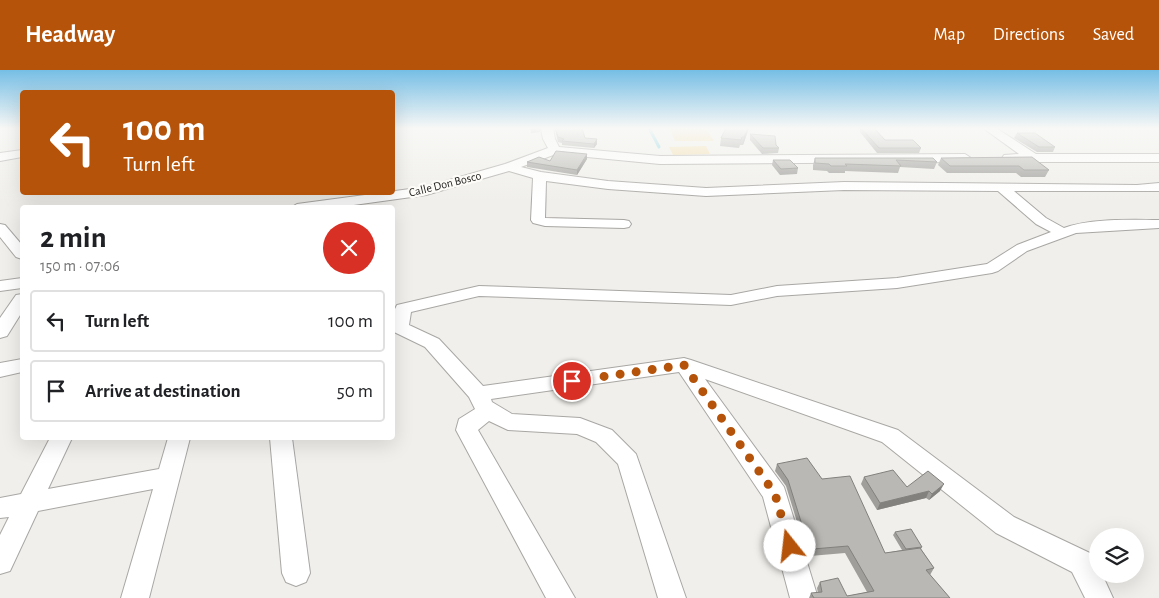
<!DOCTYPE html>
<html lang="en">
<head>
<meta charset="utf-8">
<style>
  :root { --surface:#fff; --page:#f6f6f6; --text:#202124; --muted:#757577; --line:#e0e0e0; --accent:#b45309 }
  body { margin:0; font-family:"Alegreya Sans",sans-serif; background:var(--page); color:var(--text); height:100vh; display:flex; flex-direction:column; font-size:19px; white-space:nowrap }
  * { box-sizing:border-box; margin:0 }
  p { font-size:16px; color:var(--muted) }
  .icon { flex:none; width:28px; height:28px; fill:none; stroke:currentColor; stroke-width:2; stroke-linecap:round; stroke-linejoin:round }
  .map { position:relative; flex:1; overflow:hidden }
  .drawer { position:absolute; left:20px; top:135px; width:375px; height:235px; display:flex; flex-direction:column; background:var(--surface); border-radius:5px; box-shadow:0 5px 20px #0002 }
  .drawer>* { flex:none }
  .top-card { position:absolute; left:20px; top:20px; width:375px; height:105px; border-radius:5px; box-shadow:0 5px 20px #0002; background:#b45309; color:#fff; overflow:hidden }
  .fabs { position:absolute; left:1089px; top:458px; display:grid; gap:10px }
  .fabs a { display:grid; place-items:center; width:55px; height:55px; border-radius:50%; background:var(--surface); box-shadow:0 5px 20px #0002; font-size:25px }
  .pin { position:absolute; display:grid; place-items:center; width:42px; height:42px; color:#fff; margin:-21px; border:2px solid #fff; border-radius:50%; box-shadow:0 1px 5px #0007 }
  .me { position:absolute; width:55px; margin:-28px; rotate:344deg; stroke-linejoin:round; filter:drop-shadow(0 0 4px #0008) }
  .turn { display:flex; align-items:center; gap:18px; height:105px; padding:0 20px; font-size:22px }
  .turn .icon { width:65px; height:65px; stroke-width:2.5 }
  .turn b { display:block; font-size:35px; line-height:42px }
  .round { display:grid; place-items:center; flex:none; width:52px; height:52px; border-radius:26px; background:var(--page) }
  .head { display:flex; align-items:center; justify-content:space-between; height:85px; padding:0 20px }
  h1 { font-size:30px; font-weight:700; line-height:38px }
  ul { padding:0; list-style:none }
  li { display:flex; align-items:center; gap:15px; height:62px; margin:0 10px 8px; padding:0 10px; border:2px solid var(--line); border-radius:5px }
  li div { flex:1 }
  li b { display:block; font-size:19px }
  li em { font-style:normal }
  header { display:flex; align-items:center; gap:30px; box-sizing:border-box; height:70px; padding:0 25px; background:var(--accent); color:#fff }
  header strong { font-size:24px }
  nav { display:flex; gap:28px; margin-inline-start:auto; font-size:18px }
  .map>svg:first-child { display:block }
  .green { fill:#f5dca1 }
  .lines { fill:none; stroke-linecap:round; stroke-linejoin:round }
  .stream { stroke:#6bcce0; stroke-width:3 }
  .minor-casing { stroke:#a9a7a4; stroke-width:2 }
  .minor { fill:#fff; fill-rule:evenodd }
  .wall { fill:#9f9e9b }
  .shaded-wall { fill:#82817e }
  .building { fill:#b9b8b4; stroke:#82817e }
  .route { stroke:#b45309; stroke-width:9; stroke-dasharray:0 16.2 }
  .labels { text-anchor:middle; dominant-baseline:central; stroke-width:4.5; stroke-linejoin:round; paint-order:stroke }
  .far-street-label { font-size:12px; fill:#1e1d1c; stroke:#fefcf8 }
</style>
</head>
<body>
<header>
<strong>Headway</strong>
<nav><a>Map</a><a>Directions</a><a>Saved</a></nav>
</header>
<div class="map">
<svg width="1159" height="528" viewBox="0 0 1159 528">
  <rect width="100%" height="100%" fill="#f0efeb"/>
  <g class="green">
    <polygon points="669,58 706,58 714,71 675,71"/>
    <polygon points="706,76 710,84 673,85 669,77"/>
  </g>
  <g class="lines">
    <polyline class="stream" points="649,58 659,77"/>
    <g class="minor-casing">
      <g id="minor">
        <path d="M541,58H553L555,69L559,77L660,86L965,84L971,88L965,92L660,94L556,84L521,97L541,102L608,111L706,118L844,112L1137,115L1159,113V121H1014L1046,148L1064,158C1091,148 1130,150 1159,150V158L1076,163L1027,181L998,201L992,203L897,218L777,226L731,235L479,226L411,242L409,255L439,269L483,316L684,288L691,290L898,360L1014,447L1092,484L1098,496V504H1102L1113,528H1085L1072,502L996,463L882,372L705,309L784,417L818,528H790L763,427L679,302L491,329L492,332L512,344L580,348L612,360L636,384L686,528H658L618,394L596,372L577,364L508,360L489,351L478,360L575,528H546L456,360L459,349L475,339L469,327L425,277L392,261V245L397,235L479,216L731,225L777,216L897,208L987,194L1017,175L1051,162L1036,154L998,121L844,120L706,126L608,119L546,111L545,148L624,150L629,151L631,154L629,157L624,158L545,156L533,153L531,150L533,108L509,101L426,125L332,138H290L297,134L425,117L505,94L548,78L543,69Z"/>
        <polygon points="983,58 996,58 1036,84 1159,84 1159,92 1008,92 1004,91 1002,88 1004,85 1019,84"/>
        <polygon points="22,80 22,87 0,91 0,83"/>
        <polygon points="0,154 5,155 22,175 22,189 16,187 0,167"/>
        <polygon points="22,208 22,218 0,221 0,211"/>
        <polygon points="22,224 22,242 7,266 0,268 0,248 16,225"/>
        <polygon points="22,289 22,302 0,307 0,293"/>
        <polygon points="50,368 72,368 48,419 159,399 168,368 190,368 149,528 121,528 153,419 38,441 10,501 0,504 0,465 9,447 0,448 0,428 21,424"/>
        <polygon points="270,368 292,368 310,503 306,512 296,516 286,512 282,503"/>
      </g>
    </g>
    <use href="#minor" class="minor"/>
  </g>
  <g class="wall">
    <polygon points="531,58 541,58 540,62 531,63"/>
    <polygon points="555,58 582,58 585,68 597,69 597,74 594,78 562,75 562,73 558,72 557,68"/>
    <polygon points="749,58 743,75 740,75 739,78 720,76 721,68"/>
    <polygon points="860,58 874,58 885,70 921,78 919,83 877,83 860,62"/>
    <polygon points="1017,63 1055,77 1053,82 1037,82 1014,68"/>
    <polygon points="750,64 776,75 779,78 778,83 762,84 750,70"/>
    <polygon points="1032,87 1049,100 1045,107 1021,107 1016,103 947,103 938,95 941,88"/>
    <polygon points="815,88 933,88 937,92 934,99 900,97 898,103 845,101 845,103 829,103 827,101 813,100 813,95"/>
    <polygon points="587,89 577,105 527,97 527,92"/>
    <polygon points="773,90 798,98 797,104 780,105 772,95"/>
    <polygon points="777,394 822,409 885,483 902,480 893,465 895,462 922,477 921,479 934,498 930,505 950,528 809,528 811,523 818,523 817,518 820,512 847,526 867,522 845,483 810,486 801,465 786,416 775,401"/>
    <polygon points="864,407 907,417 940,421 929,430 926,428 877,440 861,414"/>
  </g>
  <g class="shaded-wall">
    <polygon points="748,58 749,58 743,75 744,67"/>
    <polygon points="597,69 597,74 594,78 594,74"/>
    <polygon points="587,84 587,89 577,105 577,100"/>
    <polygon points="944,414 940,421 929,430 932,424"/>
    <polygon points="929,421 926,428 877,440 880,433"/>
  </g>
  <g class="building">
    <polygon points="555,58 582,58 585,68 597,69 594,74 562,71 564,69 558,67"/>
    <polygon points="726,58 748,58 744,67 742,67 741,70 721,68"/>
    <polygon points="861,58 874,58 885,70 913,70 921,78 879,78"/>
    <polygon points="1017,63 1035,63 1055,77 1039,77"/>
    <polygon points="750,64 775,66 776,75 779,78 763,78"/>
    <polygon points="556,81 587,84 577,100 527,92 539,87 550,91"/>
    <polygon points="1032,87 1049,100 1024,100 1019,96 950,96 941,88"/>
    <polygon points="815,88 933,88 937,92 896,90 901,96 845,94 847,96 831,96 829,94 815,93"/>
    <polygon points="773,90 790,90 798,98 781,99"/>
    <polygon points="807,388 822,409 850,406 885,483 920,478 934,498 926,500 950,528 814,528 811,523 822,522 820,512 838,508 847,526 874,521 848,476 813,479 803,458 788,410 777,394"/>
    <polygon points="893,400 907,417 928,401 944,414 932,424 929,421 880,433 864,407"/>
    <polygon points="911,459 922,477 906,479 895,462"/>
  </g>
  <linearGradient id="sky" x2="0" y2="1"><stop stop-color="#76bee5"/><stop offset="0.44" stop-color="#f8f8f6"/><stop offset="1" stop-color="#f8f8f6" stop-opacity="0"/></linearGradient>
  <rect width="1159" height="132" fill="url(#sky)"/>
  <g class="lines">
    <polyline class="route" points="572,311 684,295 775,424 790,476"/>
  </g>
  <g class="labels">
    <g class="far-street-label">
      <text transform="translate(445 114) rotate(-14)">Calle Don Bosco</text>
    </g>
  </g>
</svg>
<div class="fabs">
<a><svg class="icon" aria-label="layers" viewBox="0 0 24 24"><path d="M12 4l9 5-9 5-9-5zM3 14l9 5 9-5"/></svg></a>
</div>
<div class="pin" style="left:572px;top:311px;background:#d93025"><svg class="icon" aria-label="arrive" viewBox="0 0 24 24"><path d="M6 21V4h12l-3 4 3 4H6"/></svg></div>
<svg class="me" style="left:790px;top:476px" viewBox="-20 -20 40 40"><circle r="19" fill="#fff"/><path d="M0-13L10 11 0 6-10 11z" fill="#b45309"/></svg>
<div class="top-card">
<div class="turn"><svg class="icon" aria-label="left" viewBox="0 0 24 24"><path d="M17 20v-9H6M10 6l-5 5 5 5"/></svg><div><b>100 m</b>Turn left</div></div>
</div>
<section class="drawer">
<div class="head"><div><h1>2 min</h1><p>150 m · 07:06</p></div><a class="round" style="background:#d93025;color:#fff"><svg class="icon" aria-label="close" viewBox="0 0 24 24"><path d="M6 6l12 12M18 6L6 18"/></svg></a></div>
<ul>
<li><svg class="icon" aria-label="left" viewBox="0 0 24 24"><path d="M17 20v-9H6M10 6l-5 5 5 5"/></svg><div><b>Turn left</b></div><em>100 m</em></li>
<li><svg class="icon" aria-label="arrive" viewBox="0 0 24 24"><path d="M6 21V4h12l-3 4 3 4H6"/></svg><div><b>Arrive at destination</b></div><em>50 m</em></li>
</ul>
</section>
</div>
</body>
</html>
